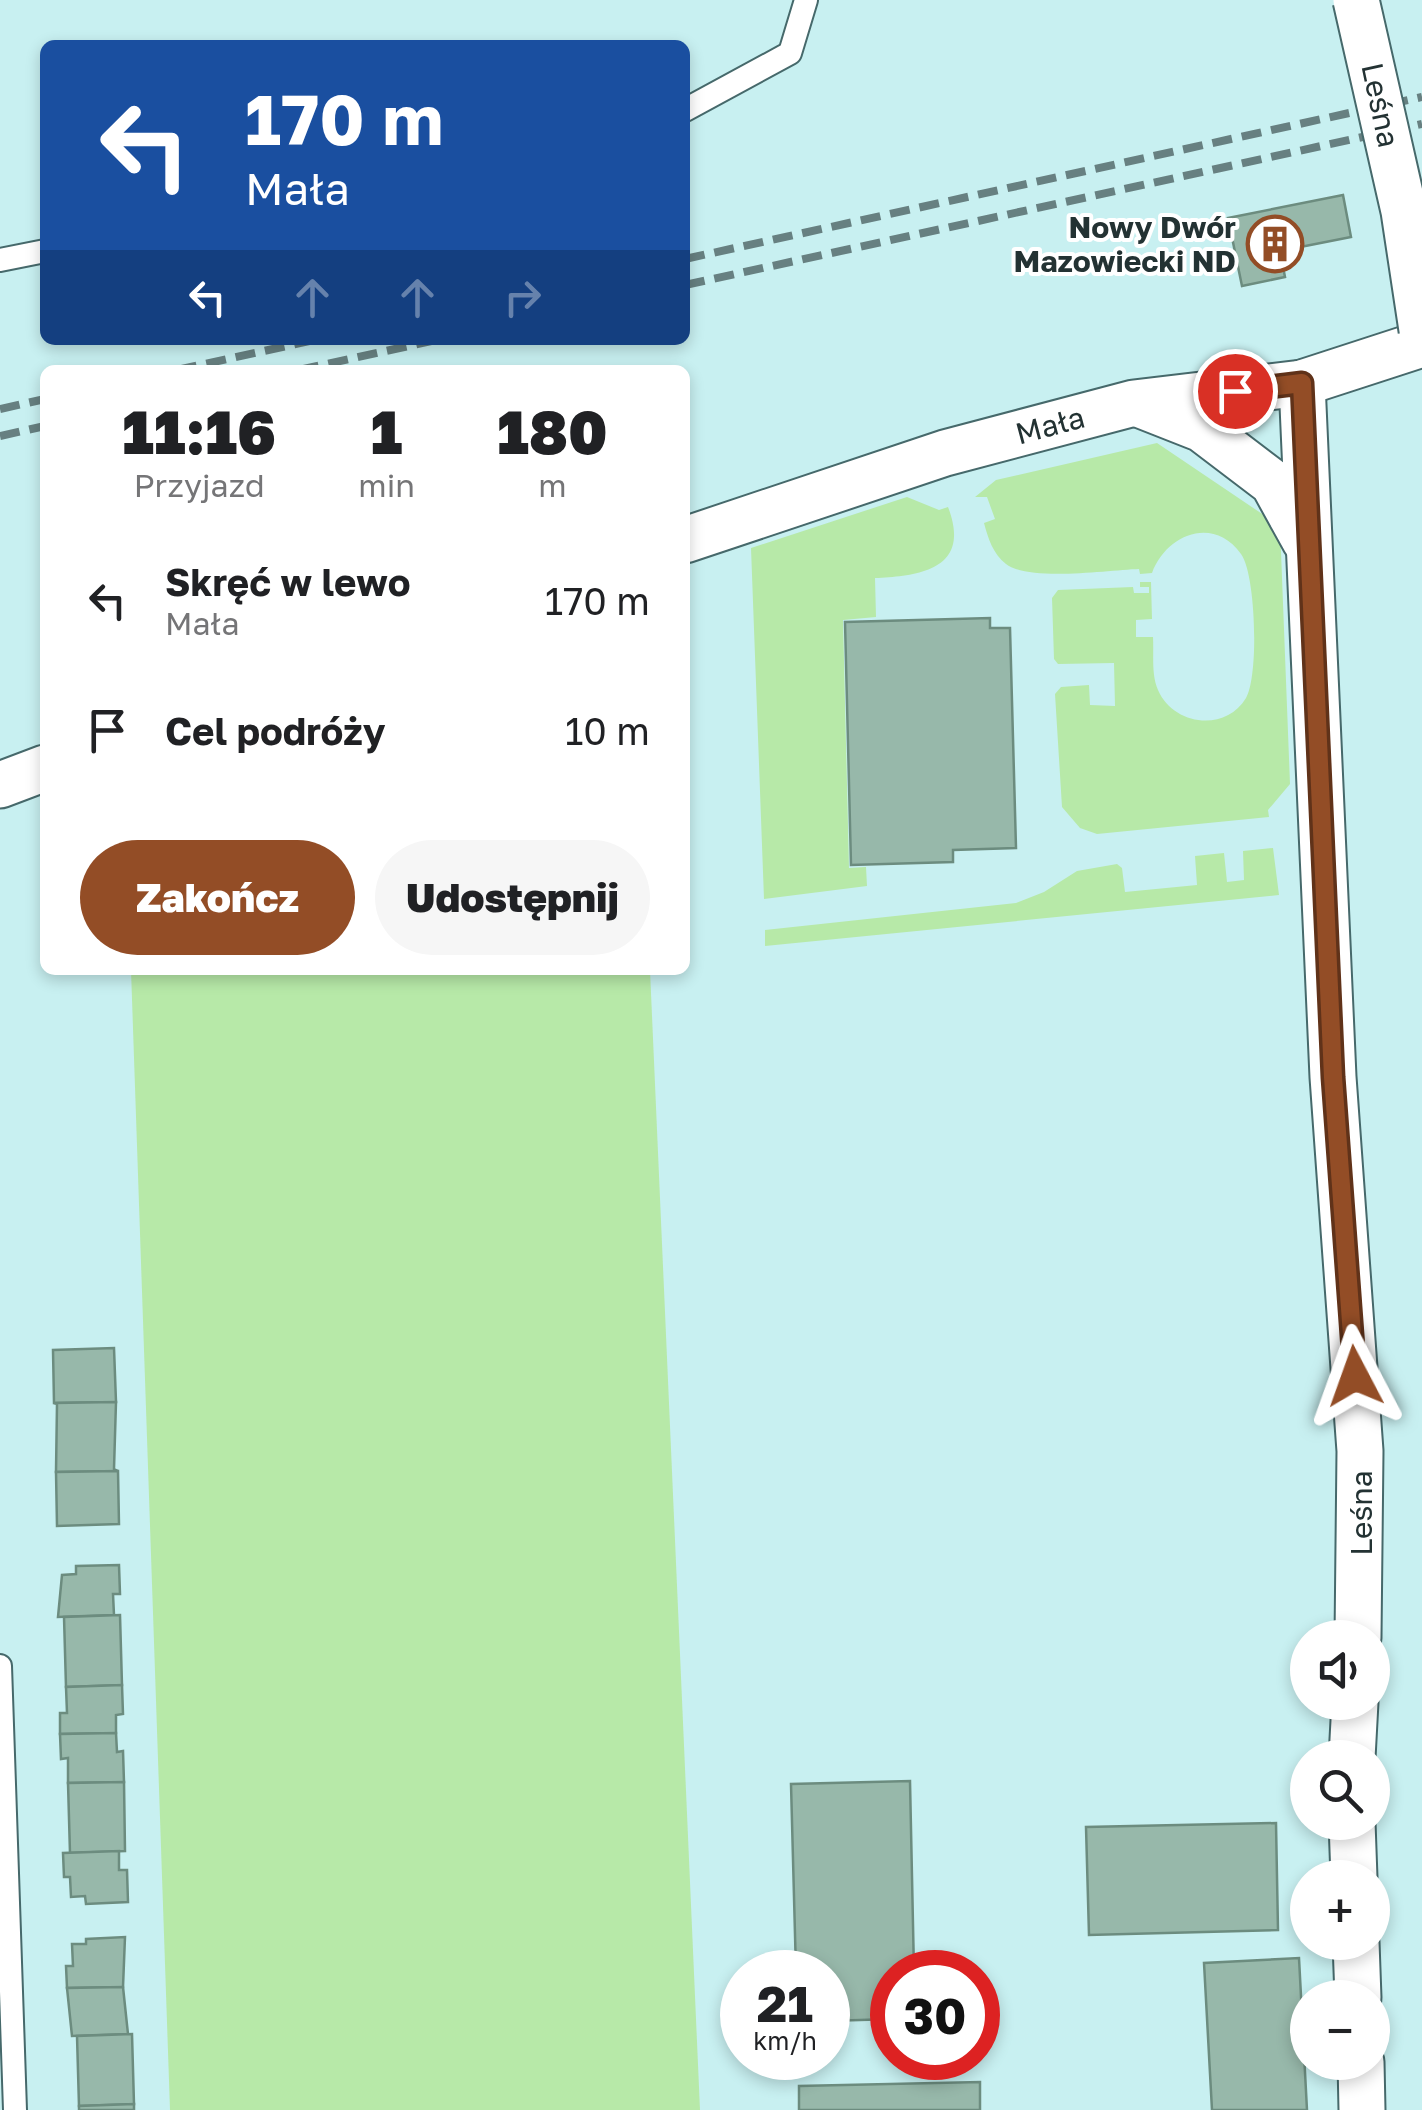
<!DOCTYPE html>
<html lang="pl">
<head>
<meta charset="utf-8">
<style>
  :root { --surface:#fff; --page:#f6f6f6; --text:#202124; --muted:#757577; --accent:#934d26 }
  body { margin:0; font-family:"Golos Text",sans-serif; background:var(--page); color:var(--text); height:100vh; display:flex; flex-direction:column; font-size:38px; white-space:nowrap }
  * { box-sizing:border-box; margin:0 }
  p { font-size:32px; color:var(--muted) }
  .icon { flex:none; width:55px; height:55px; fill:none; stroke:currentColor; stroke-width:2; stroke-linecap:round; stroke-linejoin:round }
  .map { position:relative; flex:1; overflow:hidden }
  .side { position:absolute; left:40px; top:365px; width:650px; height:610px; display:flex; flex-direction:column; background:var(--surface); border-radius:15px; box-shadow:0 5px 15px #0003 }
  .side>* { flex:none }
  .banner { position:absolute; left:40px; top:40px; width:650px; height:305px; border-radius:15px; box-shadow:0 5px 15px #0003; background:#1a4fa0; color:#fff; overflow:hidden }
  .tools { position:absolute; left:1290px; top:1620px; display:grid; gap:20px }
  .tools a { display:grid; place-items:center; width:100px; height:100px; border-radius:50%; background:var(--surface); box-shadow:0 5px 15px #0003; font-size:50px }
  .speed { position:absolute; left:720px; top:1950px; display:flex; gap:20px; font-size:50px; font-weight:700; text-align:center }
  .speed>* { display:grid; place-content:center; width:130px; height:130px; border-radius:50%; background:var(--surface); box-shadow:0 5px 15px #0003; line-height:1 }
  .speed small { font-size:25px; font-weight:400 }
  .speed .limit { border:15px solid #d22; background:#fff; color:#111 }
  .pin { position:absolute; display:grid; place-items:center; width:85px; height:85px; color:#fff; margin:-42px; border:5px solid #fff; border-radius:50%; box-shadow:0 2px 10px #0007 }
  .me { position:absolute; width:110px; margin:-55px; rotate:356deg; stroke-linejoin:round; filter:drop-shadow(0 0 8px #0008) }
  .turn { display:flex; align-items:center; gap:35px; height:210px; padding:0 40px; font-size:45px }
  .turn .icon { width:130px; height:130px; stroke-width:2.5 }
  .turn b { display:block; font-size:70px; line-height:85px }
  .lanes { display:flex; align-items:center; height:95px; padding:0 40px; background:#0003; justify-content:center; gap:50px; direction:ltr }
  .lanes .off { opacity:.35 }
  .eta { display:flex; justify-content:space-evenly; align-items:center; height:170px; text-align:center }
  .eta b { font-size:60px; font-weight:800; line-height:70px }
  .action { display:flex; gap:20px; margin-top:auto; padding:20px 40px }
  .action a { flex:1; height:115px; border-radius:60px; background:var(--accent); color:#fff; font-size:40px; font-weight:800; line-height:115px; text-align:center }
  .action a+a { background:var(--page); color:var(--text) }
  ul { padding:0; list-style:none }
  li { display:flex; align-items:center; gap:30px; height:130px; padding:0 40px }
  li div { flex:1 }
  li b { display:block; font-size:38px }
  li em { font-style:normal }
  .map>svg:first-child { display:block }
  .green { fill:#b7e9a8 }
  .building { fill:#97b8aa; stroke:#6c8c7f; stroke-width:2.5 }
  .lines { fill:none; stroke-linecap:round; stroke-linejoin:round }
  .service-casing { stroke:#46696b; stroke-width:26 }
  .minor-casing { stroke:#46696b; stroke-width:49 }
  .service { stroke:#fff; stroke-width:22 }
  .minor { stroke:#fff; stroke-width:45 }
  .rail { stroke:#678081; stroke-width:8; stroke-dasharray:20 10; stroke-linecap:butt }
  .minor-bridge-casing { stroke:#46696b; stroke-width:49; stroke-linecap:butt }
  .minor-bridge { stroke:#fff; stroke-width:45 }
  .route-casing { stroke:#603219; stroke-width:25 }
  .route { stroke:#934d26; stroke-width:18 }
  .labels { text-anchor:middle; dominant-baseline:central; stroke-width:8; stroke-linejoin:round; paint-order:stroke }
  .street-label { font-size:30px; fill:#233233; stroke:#fff }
  .poi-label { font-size:30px; font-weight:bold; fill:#233233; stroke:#fff; text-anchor:end }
</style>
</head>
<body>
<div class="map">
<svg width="1422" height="2110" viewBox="0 0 1422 2110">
  <rect width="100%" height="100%" fill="#c8f0f1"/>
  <g class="green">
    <path d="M1157,443L1280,526L1290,784L1268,810L1269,817L1097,834L1080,828L1062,807L1055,694L1061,687L1089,685L1090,705L1115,706L1114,663L1058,664L1054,659L1052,598L1058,590L1133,587L1134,593H1149V587H1140V582H1151L1152,619L1136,620V637H1153C1154,654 1151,674 1158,690C1173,725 1225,733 1246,698C1259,676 1256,574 1241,554C1213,515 1166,535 1152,573L1140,574L1139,569C1108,570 1029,582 1006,564C993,554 988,538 984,523L995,519L987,497H975L996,480Z"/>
    <path d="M907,497L939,510L948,507C972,569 920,576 875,578L876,617L843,620L849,868L866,867L867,886L764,899L751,548Z"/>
    <polygon points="1273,848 1279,895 765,946 765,930 1016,903 1044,892 1077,871 1117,864 1122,868 1125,892 1197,885 1195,856 1224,853 1227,882 1244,880 1243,851"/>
    <polygon points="131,970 650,970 700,2110 170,2110"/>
  </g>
  <g class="building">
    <polygon points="1343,195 1351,237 1280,251 1285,277 1242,286 1228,218"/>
    <polygon points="990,618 990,628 1010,628 1016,848 953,850 953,862 851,865 845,622"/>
    <polygon points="114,1348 116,1402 54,1403 53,1350"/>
    <polygon points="116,1402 114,1469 118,1471 56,1472 57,1404 54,1403"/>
    <polygon points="118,1471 119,1524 57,1526 56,1472"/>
    <polygon points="119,1565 120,1594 113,1594 114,1615 58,1617 62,1575 76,1574 76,1566"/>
    <polygon points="120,1615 122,1685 66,1687 64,1617"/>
    <polygon points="122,1685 123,1714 116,1715 116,1733 60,1734 60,1713 67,1713 66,1687"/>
    <polygon points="116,1733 117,1752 123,1751 124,1782 68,1783 68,1758 61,1759 60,1734"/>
    <polygon points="910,1781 914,1972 892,1972 892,2019 828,2021 828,1972 796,1972 791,1784"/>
    <polygon points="124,1782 125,1851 70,1853 68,1783"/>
    <polygon points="1276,1823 1278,1930 1089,1935 1086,1827"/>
    <polygon points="119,1851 119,1870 127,1870 128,1902 86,1904 85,1896 71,1897 70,1877 64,1877 63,1853"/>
    <polygon points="125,1937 123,1987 67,1988 66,1966 73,1966 72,1944 86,1944 86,1939"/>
    <polygon points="1299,1958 1307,2110 1212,2110 1204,1963"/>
    <polygon points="123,1987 128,2034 72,2036 67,1988"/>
    <polygon points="132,2034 134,2104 79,2106 77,2036"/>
    <polygon points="980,2082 980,2110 799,2110 799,2086"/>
    <polygon points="134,2104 134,2110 79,2110 79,2106"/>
  </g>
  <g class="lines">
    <g class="service-casing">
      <g id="service">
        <polyline points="685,110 790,53 806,0"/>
        <polyline points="0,260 45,251"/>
        <polyline points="0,1666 15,2110"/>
      </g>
    </g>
    <g class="minor-casing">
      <g id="minor">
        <polyline points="1302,383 1333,1077 1360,1451 1358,1638"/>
        <polyline points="1141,405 1202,429 1273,483 1305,541"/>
        <polyline points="685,540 945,453 1134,403 1302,383 1422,344"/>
        <polyline points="0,785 45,768"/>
        <polyline points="1352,1758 1355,1702"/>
        <polyline points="1352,1822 1354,1878"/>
        <polyline points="1356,1942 1358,1998"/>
        <polyline points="1361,2062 1362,2110"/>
      </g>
    </g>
    <use href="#service" class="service"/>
    <use href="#minor" class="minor"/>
    <g class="rail">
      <polyline points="685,259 1422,97"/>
      <polyline points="685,285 1422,124"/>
      <polyline points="177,370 314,340"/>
      <polyline points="299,370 436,340"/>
      <polyline points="0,409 45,399"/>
      <polyline points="0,436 45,426"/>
    </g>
    <g class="minor-bridge-casing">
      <polyline id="minor-bridge" points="1356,0 1404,211 1422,330"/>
    </g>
    <use href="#minor-bridge" class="minor-bridge"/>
  </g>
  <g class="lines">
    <g class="route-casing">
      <polyline id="route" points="1235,391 1302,383 1333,1077 1355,1376"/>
    </g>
    <use href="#route" class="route"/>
  </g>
  <defs>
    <g id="building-ring" transform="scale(2.875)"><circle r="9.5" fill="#fff" stroke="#934d26" stroke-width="1.5"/><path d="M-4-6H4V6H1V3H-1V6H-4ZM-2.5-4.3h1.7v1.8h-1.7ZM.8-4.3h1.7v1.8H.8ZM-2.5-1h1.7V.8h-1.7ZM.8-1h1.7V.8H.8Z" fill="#934d26"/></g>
  </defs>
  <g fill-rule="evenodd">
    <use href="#building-ring" x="1275" y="244"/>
  </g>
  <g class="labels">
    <g class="street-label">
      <text transform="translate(1381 105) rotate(78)">Leśna</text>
      <text transform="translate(1050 425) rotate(-15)">Mała</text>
      <text transform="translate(1361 1513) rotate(-90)">Leśna</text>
    </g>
    <g class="poi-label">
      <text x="1236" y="227">Nowy Dwór<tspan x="1236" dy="34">Mazowiecki ND</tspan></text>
    </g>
  </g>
</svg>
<div class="tools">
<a><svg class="icon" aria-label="sound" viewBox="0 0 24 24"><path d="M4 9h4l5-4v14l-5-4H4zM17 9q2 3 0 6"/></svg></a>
<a><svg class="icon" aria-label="search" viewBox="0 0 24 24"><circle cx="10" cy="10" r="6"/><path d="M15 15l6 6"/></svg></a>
<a>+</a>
<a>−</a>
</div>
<div class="speed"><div>21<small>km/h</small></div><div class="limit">30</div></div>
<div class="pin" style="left:1235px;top:391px;background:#d93025"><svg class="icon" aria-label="arrive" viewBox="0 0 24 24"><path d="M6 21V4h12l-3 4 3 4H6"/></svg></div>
<svg class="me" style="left:1355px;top:1376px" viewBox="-20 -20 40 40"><path d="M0-17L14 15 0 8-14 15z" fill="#934d26" stroke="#fff" stroke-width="4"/></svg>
<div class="banner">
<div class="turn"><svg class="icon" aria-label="left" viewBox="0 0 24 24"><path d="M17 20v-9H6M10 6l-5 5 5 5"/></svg><div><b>170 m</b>Mała</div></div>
<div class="lanes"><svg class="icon" aria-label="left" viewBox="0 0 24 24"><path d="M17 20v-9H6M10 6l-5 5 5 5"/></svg><svg class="icon off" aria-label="ahead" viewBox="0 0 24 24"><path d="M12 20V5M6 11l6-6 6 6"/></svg><svg class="icon off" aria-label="ahead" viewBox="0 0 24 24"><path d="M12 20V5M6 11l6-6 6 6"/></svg><svg class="icon off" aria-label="right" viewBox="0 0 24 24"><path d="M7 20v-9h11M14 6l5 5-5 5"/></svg></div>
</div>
<section class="side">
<div class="eta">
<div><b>11:16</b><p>Przyjazd</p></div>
<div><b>1</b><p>min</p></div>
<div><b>180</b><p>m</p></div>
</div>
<ul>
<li><svg class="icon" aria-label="left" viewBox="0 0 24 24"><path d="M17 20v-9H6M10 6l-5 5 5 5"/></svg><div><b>Skręć w lewo</b><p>Mała</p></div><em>170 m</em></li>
<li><svg class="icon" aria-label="arrive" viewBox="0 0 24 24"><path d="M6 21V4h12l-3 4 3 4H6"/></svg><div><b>Cel podróży</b></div><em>10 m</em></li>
</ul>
<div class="action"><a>Zakończ</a><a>Udostępnij</a></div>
</section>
</div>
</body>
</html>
